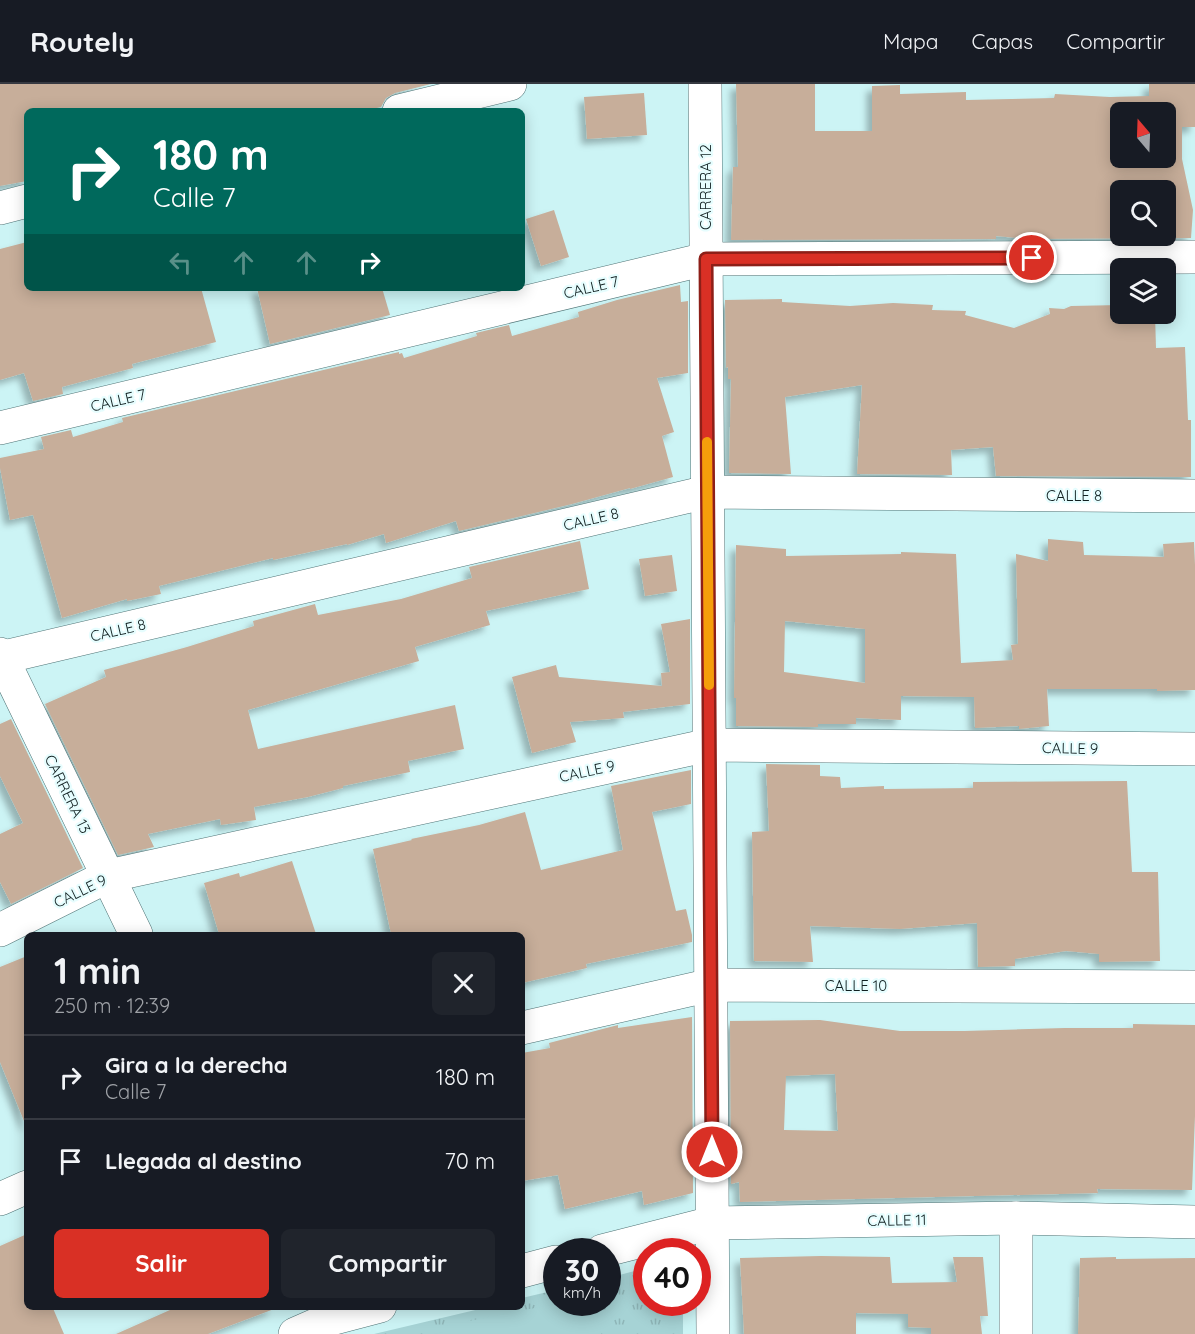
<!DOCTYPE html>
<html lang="es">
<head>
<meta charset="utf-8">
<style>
  :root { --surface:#171b24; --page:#20242c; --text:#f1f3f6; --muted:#9ea1a6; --line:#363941; --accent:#d93025 }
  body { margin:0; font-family:Quicksand,sans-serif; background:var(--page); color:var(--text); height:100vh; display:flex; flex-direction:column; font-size:22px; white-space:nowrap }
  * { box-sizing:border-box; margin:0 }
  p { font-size:20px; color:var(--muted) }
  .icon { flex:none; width:33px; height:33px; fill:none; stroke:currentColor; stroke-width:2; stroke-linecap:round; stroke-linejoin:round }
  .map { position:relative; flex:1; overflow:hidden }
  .details { position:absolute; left:24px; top:848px; width:501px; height:378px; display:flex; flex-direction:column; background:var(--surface); border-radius:9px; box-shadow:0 3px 15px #0003 }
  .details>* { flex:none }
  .top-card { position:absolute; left:24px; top:24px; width:501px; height:183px; border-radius:9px; box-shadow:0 3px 15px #0003; background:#00695c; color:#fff; overflow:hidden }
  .needle { width:39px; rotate:341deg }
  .tools { position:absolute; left:1110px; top:18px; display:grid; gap:12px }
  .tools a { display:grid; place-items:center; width:66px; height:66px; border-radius:9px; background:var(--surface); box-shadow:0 3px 15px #0003; font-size:30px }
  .speed { position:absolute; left:543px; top:1154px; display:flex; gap:12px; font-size:30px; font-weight:700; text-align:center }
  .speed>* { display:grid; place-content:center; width:78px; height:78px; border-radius:50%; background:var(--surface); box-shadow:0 3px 15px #0003; line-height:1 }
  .speed small { font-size:15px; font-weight:400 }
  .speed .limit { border:9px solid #d22; background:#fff; color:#111 }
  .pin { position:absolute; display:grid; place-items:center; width:51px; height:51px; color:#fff; margin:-26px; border:3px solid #fff; border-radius:50%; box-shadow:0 2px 6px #0007 }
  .me { position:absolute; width:66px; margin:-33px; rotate:0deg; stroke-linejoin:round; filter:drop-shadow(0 0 4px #0008) }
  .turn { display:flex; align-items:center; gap:21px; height:126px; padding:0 30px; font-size:27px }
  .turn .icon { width:78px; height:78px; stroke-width:2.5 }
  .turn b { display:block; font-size:42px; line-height:51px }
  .lanes { display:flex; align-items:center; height:57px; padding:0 30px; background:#0003; justify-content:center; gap:30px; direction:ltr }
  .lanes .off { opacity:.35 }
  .round { display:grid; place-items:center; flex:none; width:63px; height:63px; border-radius:9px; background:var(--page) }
  .overview { display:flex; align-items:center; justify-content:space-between; height:102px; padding:0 30px }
  h1 { font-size:36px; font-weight:700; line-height:45px }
  .cta { display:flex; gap:12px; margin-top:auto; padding:12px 30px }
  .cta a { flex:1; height:69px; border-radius:9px; background:var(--accent); color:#fff; font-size:24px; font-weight:700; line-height:69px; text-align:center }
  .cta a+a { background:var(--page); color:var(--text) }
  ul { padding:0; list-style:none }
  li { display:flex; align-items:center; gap:18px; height:84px; padding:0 30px; border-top:2px solid var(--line) }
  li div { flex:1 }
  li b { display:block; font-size:22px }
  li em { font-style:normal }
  header { display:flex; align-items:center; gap:36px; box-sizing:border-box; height:84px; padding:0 30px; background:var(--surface); border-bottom:2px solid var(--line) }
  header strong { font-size:28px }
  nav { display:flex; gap:33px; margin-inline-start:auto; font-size:21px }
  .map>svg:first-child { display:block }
  .grass { fill:url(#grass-tufts) }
  .pitch { fill:#a6d3d5 }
  .building { fill:#c7ae9a; fill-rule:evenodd; filter:url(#shadow) }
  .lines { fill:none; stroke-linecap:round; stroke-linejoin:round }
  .minor-casing { stroke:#4f7375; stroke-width:34 }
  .minor { stroke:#fff; stroke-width:33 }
  .route-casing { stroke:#8d1f18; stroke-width:15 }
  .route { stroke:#d93025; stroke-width:10 }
  .slow { stroke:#f59e0b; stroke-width:10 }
  .labels { text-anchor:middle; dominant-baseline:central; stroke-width:4.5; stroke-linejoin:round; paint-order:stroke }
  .street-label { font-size:15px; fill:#112021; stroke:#e6fdfe }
</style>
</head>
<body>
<header>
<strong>Routely</strong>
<nav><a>Mapa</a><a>Capas</a><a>Compartir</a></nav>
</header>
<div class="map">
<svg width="1195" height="1250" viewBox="0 0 1195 1250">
  <defs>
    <pattern id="grass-tufts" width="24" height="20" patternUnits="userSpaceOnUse" patternTransform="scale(1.5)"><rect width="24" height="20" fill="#a6d3d5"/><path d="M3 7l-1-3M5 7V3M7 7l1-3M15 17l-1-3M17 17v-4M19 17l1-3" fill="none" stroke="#8eb5b7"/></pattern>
    <filter id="shadow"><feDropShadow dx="-5.5" dy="5.5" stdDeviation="3" flood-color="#0004"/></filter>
  </defs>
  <rect width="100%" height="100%" fill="#ccf4f5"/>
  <polygon class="grass" points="646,1184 646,1218 683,1218 683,1250 374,1250 488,1223 522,1222 522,1214 556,1206 556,1218 608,1218 608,1194"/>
  <polygon class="pitch" points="565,1218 595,1218 601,1250 434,1250 443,1248 443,1242"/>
  <g class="building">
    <polygon points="0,0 431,0 395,9 386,14 381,23 363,27 27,27 27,97 0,102"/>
    <path d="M736,0H815V47H872V2L900,1V10L966,8V16L1054,14L1055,10L1110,13L1149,12V0H1195V43H1182V75L1193,126L1191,154L1028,155L996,152V155L731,156L733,83H738ZM1120,28H1166V74H1120ZM1120,106H1166V152H1120Z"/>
    <polygon points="644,9 647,51 587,55 584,13"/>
    <polygon points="554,126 569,173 541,182 526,135"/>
    <polygon points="27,158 27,204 201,204 216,258 132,280 133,284 62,303 63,310 33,317 24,289 0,296 0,165"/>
    <polygon points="680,201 681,218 688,217 688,289 657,294 674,348 662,352 673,393 630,405 630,404 572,420 459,447 456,437 386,459 384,450 347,461 347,460 273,476 273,474 159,502 161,510 127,517 127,515 62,534 33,431 10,436 0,384 0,374 44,365 41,353 71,346 73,353 123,338 122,334 399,268 399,270 402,269 404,274 477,252 476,249 509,241 512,252 579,233 578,228 617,216"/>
    <polygon points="257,204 382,204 390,231 270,260"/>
    <polygon points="782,215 782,218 850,222 893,219 933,221 932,226 966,227 965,231 1014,244 1050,230 1049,224 1064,225 1071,222 1120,221 1120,230 1155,230 1156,264 1185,263 1188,336 1191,336 1191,393 996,392 993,363 951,366 952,391 857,390 862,301 785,313 791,390 729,389 731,295 728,295 728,283 726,284 725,216"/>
    <path d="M1048,455L1083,458L1084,471L1164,473L1163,460L1194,458L1195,481V606L1157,607V605H1047L1049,642L1019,645V642L975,644L974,613L901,612V636L856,634V640H818V643L736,642V614H734L736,461L786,465V472L901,470V468L956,470L961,579L1013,576L1011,561L1018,560L1016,470L1048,477ZM785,537L865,545V599L784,588Z"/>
    <polygon points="580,457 589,505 486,527 490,541 415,563 419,577 248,626 258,665 455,621 464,665 408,677 410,688 343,702 343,704 308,713 254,723 256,736 221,741 220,735 148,750 154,763 118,771 45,620 106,593 104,586 187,563 254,542 253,537 315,520 318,531 401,515 472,494 469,483"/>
    <polygon points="672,471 677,507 645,512 639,475"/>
    <polygon points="690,535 690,620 623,628 624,634 570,638 576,658 532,669 512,593 556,581 559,593 662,602 661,589 670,588 661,540"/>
    <polygon points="11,635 83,784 11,820 0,798 0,750 23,739 0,692 0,640"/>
    <polygon points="766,680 820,681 820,692 840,693 841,704 884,702 884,705 973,704 973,698 1127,697 1132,788 1158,788 1160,877 1099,878 1099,870 1066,867 1015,875 1015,882 978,883 977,839 900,845 810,842 813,878 754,877 752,748 769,747"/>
    <polygon points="691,686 691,720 652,728 676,827 686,825 692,851 692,858 586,880 587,884 522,899 522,850 391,850 373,765 412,756 411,755 479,741 525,728 541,786 623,766 611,702"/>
    <polygon points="292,777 316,850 219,850 204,799 239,789 240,793"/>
    <polygon points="27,872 27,1042 26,1042 0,978 0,883"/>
    <polygon points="692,933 693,1109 644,1121 642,1107 565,1125 558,1091 522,1097 522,969 550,964 549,959 618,941 618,944"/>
    <path d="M820,936L900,947H964L1065,944H1133V940L1195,941V1032L1192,1106L1097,1105L1098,1109L740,1118L739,1098L731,1100L730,937ZM835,990L838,1047L784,1046L786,992Z"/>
    <polygon points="27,1150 27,1222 52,1222 64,1250 0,1250 0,1162"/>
    <polygon points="821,1172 890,1173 892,1199 957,1198 953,1173 983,1173 988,1232 980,1232 982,1250 931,1250 931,1244 908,1243 908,1230 856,1229 856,1250 744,1250 740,1174"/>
    <polygon points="1116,1173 1116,1175 1195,1174 1195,1250 1078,1250 1080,1174"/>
    <polygon points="179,1222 273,1222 274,1225 208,1250 116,1250"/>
  </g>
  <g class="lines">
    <g class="minor-casing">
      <g id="minor">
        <polyline points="705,0 713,1250"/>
        <polyline points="399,27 510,0"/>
        <polyline points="0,124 27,117"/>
        <polyline points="0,344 706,175 1195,173"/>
        <polyline points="0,570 136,850"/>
        <polyline points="0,574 707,408 1195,412"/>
        <polyline points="0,846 108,792 709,661 1195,665"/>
        <polyline points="522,944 711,901 1195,903"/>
        <polyline points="0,1115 27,1103"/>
        <polyline points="602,1167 712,1139 1016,1134 1195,1138"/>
        <polyline points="522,1187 556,1178"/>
        <polyline points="295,1250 327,1236 380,1222"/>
        <polyline points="1016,1250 1016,1134"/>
      </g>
    </g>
    <use href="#minor" class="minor"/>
  </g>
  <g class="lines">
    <g class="route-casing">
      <polyline id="route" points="712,1068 706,175 1032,174"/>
    </g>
    <use href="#route" class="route"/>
    <polyline class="slow" points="707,358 709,601"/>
  </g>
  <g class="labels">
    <g class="street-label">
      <text transform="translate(705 103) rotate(-90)">CARRERA 12</text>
      <text transform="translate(591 203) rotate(-13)">CALLE 7</text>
      <text transform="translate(118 316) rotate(-13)">CALLE 7</text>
      <text x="1074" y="411">CALLE 8</text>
      <text transform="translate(591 435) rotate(-13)">CALLE 8</text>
      <text transform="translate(118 546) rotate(-13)">CALLE 8</text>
      <text transform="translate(1070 664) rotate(1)">CALLE 9</text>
      <text transform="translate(587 687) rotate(-12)">CALLE 9</text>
      <text transform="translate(68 710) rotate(64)">CARRERA 13</text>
      <text transform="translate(80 807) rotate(-26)">CALLE 9</text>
      <text x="856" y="901">CALLE 10</text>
      <text transform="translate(897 1136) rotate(-1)">CALLE 11</text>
    </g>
  </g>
</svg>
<div class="tools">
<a><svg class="needle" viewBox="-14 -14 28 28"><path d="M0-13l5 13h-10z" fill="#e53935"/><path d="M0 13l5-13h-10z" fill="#9ea1a6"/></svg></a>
<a><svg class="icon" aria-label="search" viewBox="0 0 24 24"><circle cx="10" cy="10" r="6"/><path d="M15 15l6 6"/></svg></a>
<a><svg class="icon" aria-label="layers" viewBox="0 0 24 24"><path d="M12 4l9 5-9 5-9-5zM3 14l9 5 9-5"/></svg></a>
</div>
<div class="speed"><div>30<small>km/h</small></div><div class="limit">40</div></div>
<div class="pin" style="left:1032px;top:174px;background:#d93025"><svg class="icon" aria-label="arrive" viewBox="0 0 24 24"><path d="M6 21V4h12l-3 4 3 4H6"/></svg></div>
<svg class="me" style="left:712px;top:1068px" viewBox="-20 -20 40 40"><circle r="17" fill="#d93025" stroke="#fff" stroke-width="3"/><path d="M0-11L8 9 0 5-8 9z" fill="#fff"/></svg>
<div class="top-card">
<div class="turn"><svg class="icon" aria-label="right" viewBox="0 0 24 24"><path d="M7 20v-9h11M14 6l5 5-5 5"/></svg><div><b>180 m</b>Calle 7</div></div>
<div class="lanes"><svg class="icon off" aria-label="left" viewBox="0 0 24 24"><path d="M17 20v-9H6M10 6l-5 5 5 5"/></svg><svg class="icon off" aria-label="ahead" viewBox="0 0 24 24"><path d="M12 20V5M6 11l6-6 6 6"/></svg><svg class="icon off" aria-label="ahead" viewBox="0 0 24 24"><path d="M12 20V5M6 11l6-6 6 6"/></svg><svg class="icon" aria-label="right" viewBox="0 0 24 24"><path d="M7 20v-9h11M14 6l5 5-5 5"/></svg></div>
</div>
<section class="details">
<div class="overview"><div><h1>1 min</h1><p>250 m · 12:39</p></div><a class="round"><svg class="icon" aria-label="close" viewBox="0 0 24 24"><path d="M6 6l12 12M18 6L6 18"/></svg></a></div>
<ul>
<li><svg class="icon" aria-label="right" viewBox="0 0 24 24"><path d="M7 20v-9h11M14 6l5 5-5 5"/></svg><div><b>Gira a la derecha</b><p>Calle 7</p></div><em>180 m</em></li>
<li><svg class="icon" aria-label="arrive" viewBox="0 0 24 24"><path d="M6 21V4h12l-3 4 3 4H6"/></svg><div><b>Llegada al destino</b></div><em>70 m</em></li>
</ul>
<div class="cta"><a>Salir</a><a>Compartir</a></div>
</section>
</div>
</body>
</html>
